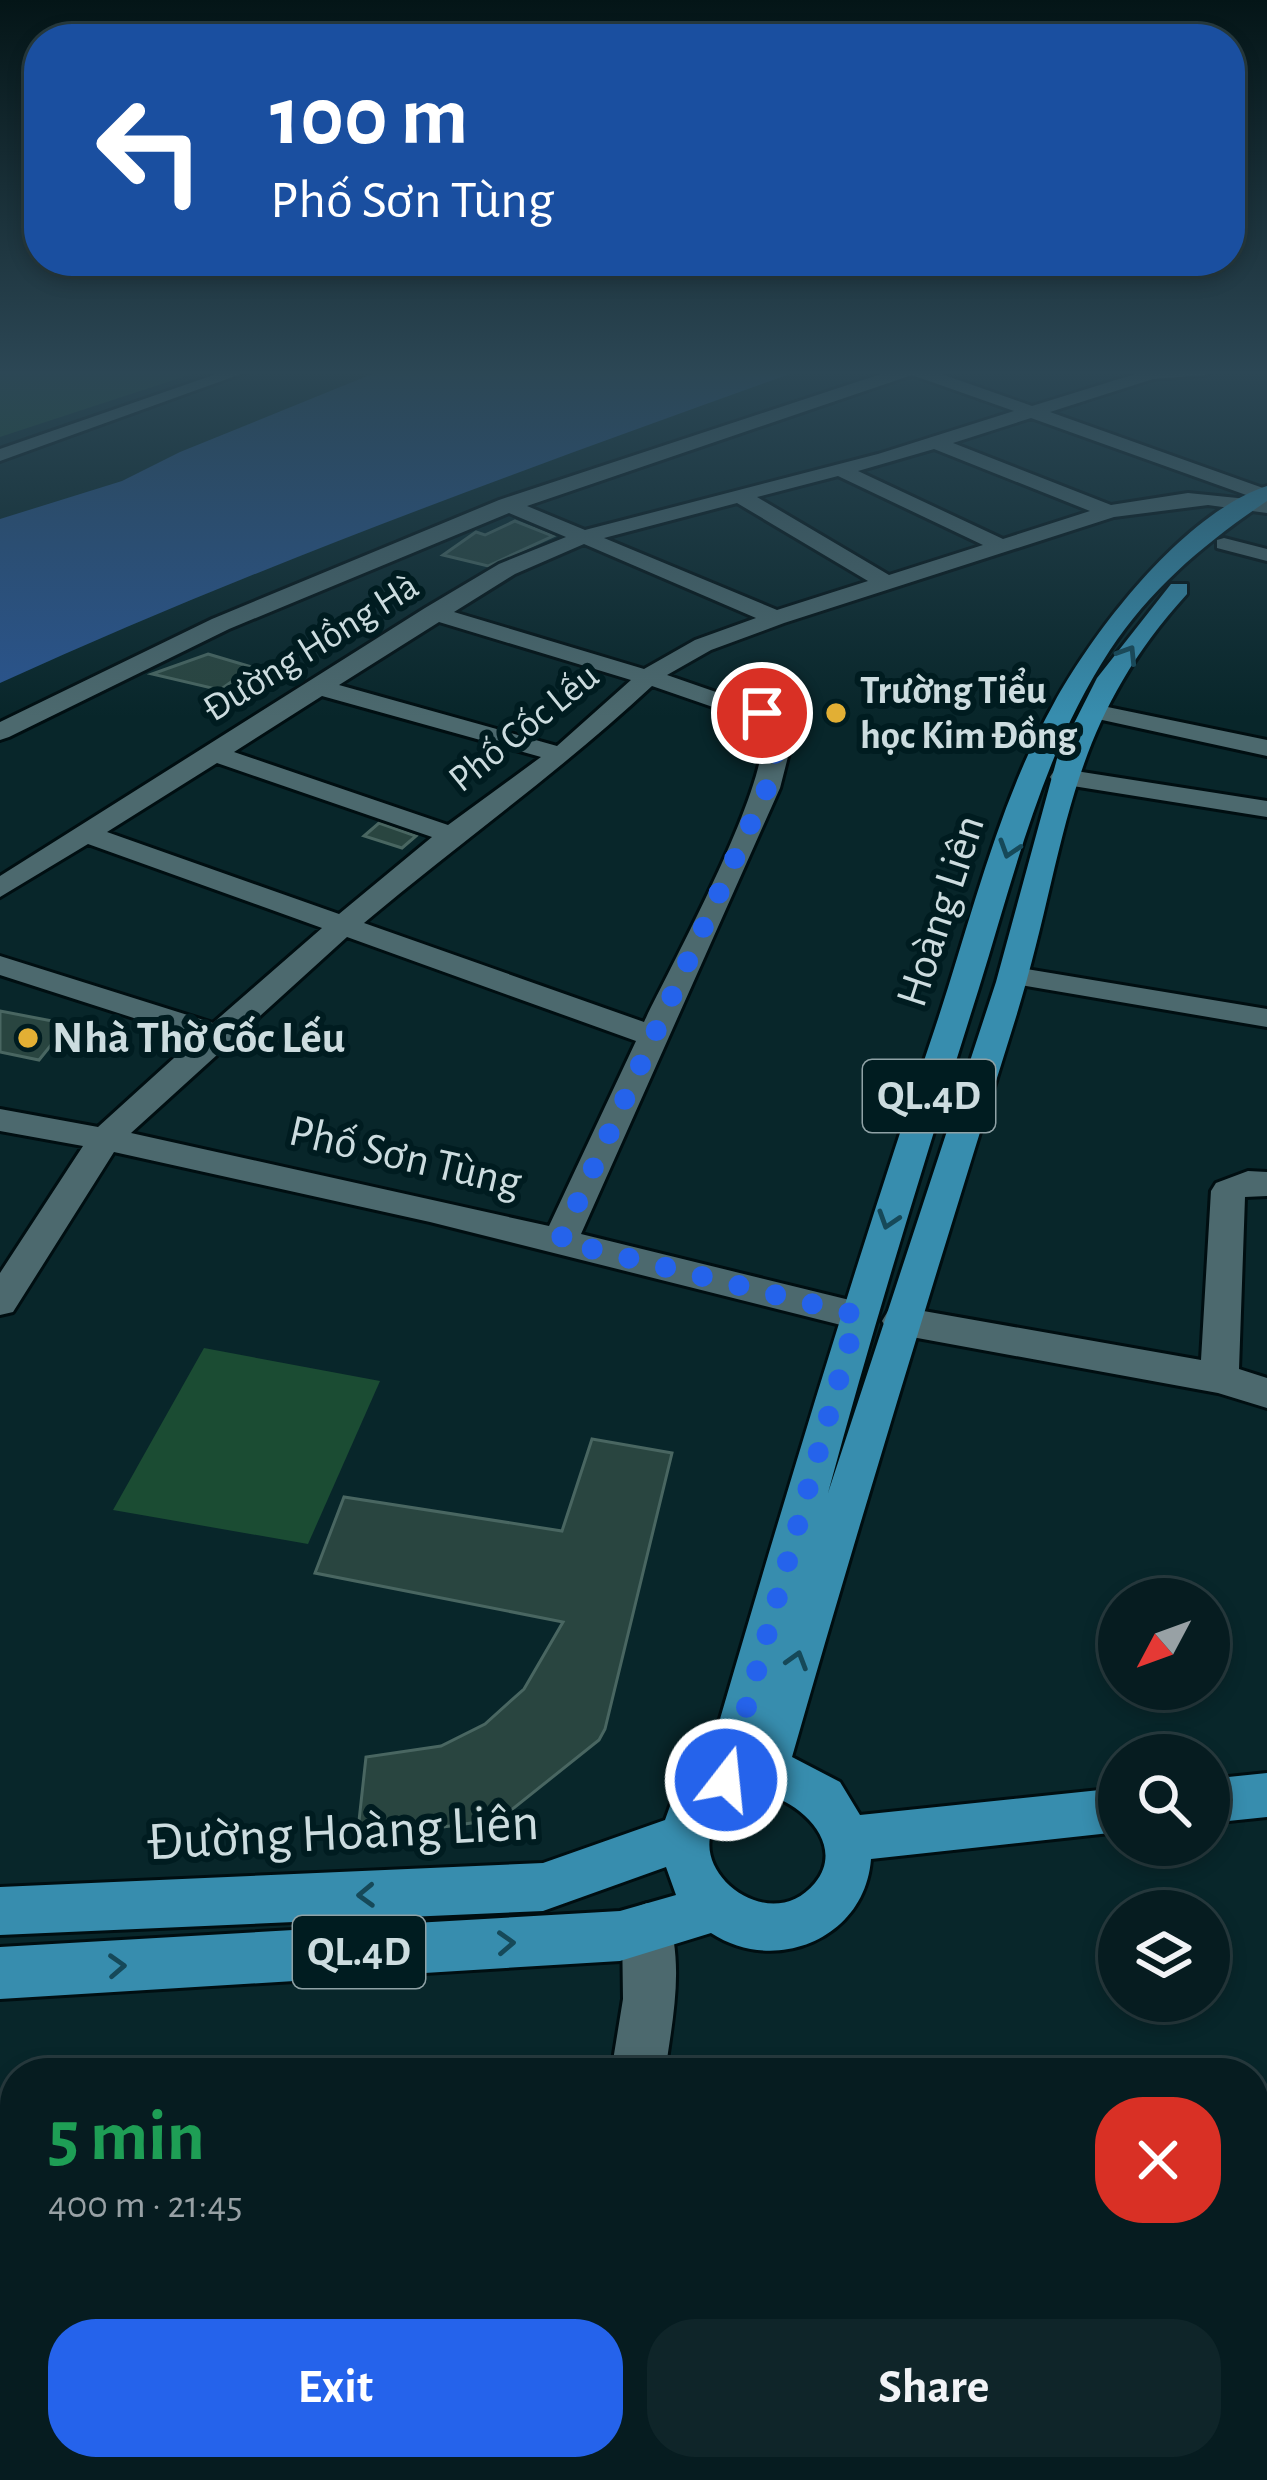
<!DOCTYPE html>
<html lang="en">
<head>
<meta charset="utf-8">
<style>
  :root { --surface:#061c20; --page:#0f2529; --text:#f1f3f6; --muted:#98a1a5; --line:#273a3e; --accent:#2563eb }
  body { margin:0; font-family:"Alegreya Sans",sans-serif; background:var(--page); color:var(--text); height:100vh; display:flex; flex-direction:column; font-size:45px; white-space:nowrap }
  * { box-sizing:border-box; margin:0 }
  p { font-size:39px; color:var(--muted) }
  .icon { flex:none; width:66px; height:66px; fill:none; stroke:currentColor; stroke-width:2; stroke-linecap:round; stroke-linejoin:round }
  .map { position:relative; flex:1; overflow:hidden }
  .side { position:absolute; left:0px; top:2058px; width:1269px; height:423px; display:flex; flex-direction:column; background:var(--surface); border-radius:48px 48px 0 0; box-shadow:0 6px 18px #0003,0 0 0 3px var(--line) }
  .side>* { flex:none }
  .top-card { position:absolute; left:24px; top:24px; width:1221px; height:252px; border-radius:48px; box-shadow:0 6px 18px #0003,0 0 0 3px var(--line); background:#1a4fa0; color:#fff; overflow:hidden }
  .needle { width:78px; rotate:229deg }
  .tools { position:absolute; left:1098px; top:1578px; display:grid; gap:24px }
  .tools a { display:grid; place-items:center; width:132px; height:132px; border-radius:50%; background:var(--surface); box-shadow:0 6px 18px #0003,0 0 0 3px var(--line); font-size:60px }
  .pin { position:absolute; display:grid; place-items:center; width:102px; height:102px; color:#fff; margin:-51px; border:6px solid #fff; border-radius:50%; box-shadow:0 3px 12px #0007 }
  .me { position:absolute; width:132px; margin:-66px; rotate:16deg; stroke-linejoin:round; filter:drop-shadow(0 0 9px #0008) }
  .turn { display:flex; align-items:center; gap:42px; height:252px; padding:0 48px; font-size:54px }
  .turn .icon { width:156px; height:156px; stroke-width:2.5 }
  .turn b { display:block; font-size:84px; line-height:102px }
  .round { display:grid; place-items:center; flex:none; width:126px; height:126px; border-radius:48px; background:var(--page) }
  .head { display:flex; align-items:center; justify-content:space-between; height:204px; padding:0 48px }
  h1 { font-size:72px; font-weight:700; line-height:90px; color:#1e9e55 }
  .button { display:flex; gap:24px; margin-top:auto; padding:24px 48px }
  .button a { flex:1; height:138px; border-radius:48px; background:var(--accent); color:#fff; font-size:48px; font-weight:700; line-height:138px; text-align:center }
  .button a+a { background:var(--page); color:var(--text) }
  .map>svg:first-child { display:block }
  .green { fill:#1b4c33 }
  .water { fill:#2a5590 }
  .building { fill:#294540; stroke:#496661; stroke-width:3 }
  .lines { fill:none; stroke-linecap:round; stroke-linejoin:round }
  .minor-casing { stroke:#000e11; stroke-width:6 }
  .major-casing { stroke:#000e11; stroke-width:6 }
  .minor { fill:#4c696e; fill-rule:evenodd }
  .major { fill:#378dae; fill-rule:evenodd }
  .oneway { stroke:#164959 }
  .route { stroke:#2563eb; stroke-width:21; stroke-dasharray:0 37.8 }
  .poi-dot { fill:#e2af34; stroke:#001c20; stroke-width:4.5 }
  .labels { text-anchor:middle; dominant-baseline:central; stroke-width:12; stroke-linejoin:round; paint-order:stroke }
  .far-street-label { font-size:39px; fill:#ccdcdf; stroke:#001c20 }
  .far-poi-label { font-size:39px; font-weight:bold; fill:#ccdcdf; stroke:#001c20; text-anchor:start }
  .shield { fill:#001c20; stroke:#8fa2a6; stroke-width:3 }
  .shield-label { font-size:42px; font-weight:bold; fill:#ccdcdf }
  .street-label { font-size:45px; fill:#ccdcdf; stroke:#001c20 }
  .poi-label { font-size:45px; font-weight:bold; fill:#ccdcdf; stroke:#001c20; text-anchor:start }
  .near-street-label { font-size:54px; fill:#ccdcdf; stroke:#001c20 }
</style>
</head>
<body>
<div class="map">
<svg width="1267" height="2480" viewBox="0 0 1267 2480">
  <rect width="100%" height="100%" fill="#08262a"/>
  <g class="green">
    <polygon points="0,370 204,370 0,437"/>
    <polygon points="204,1348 380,1381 308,1544 113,1510"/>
  </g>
  <path class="water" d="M382,370H801C531,467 261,564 0,683V519L122,481L180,452Z"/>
  <g class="building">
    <polygon points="515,521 553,536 488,566 443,555 476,532 485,535"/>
    <polygon points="208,654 252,667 220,690 152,674"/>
    <polygon points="379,823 416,836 402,848 364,836"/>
    <polygon points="0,1011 68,1024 39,1060 0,1052"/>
    <polygon points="592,1439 672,1453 605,1729 599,1740 500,1819 357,1839 366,1757 441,1746 485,1724 524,1689 563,1622 315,1573 344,1497 562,1531"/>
  </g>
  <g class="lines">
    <g class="minor-casing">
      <g id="minor">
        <polygon points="228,370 252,370 0,461 0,449"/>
        <path d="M893,370H930L1032,406L1148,370H1213L1205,375L1153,379L1050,412L1263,488V496H1249L1031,418L953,443L1111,505L1188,493L1267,501V513L1208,505L1114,517L784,623L711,650L667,675L782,715L792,741L780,788L581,1234L870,1305L876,1315L870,1325L857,1329L430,1222L114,1152L13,1312L0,1315V1273L83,1146L0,1131V1109L98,1127L196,1038L0,975V956L213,1023L322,928L88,844L0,897V876L425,608L499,564L566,537L509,513L229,629L9,737L0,740V722L212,619L499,500ZM912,375L1014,411L878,454L585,530L527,506ZM934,449L1090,511L1003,539L858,471ZM838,476L983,545L889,575L757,497ZM737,503L868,581L777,610L604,538ZM584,544L756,618L695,640L644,669L454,612L515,574ZM439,622L631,680L557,746L339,685ZM652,686L762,724C776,776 671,965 644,1022L364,923C459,843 561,771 652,686ZM322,696L541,757L448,825L234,752ZM217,763L432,837L339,914L107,832ZM347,937L636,1041L549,1226L131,1133Z"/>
        <polygon points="1224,538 1267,549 1267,561 1217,548 1217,540"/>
        <polygon points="1093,704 1267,740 1267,756 1084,716 1081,711"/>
        <polygon points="1063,769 1267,801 1267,817 1054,783 1050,777 1054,771"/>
        <polygon points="1014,967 1267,1009 1267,1027 1003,982 999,976 1003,970"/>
        <polygon points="1248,1171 1267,1172 1267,1196 1245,1197 1239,1369 1267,1378 1267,1408 1218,1393 901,1335 888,1331 882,1321 888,1311 901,1307 1201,1360 1211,1191 1216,1183"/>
        <path d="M647,1903L665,1910C686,1960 672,2022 665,2073H611L623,1999L622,1928L629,1910Z"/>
        <polygon points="1267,2271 1267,2329 1254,2332 1254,2274"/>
        <polygon points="483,2466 545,2466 542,2480 480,2480"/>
        <polygon points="867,2466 929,2466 925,2480 863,2480"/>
      </g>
    </g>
    <g class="major-casing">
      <g id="major">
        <path d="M1267,486V501C1205,543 1152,587 1110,650C1043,752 1015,872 979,988C926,1156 874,1323 828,1493L996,982L1058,755L1097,678L1171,584H1187V594C1061,732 1068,851 1016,1017C939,1263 863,1509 792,1757L840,1782L860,1815L1119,1788V1832L871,1859C865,1939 775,1975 711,1933L620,1961L0,1999V1947L620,1911L676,1895L666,1867L543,1911L0,1935V1887L543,1863L665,1820L674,1795L706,1767C778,1519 852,1273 935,1028C971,920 998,803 1054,703C1095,629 1184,513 1267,486ZM764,1794C799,1801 847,1844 815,1883C758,1952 640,1828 764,1794Z"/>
        <polygon points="1267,1773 1267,1817 1209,1823 1209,1779"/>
      </g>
    </g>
    <use href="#minor" class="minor"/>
    <use href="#major" class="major"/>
  </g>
  <defs><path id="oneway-chevron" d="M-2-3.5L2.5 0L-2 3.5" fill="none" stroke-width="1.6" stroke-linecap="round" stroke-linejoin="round" transform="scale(3)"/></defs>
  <g class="oneway">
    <use href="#oneway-chevron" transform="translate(1128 654) rotate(-58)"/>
    <use href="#oneway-chevron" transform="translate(1009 849) rotate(108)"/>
    <use href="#oneway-chevron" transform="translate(888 1220) rotate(108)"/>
    <use href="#oneway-chevron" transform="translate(797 1660) rotate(-73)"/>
    <use href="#oneway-chevron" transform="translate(366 1895) rotate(178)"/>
    <use href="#oneway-chevron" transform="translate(506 1943) rotate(-3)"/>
    <use href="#oneway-chevron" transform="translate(117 1966) rotate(-3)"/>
  </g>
  <linearGradient id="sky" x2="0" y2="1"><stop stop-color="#041517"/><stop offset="0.52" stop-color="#2c4755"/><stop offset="1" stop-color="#2c4755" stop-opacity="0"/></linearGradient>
  <rect width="1267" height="717" fill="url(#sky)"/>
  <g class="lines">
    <polyline class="route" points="726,1780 857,1315 560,1241 767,788 778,741 773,720 762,713"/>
  </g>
  <g class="poi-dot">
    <circle cx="836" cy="713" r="12"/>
    <circle cx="28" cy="1038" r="12"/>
  </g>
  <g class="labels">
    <g class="far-street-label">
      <text transform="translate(311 648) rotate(-32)">Đường Hồng Hà</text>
      <text transform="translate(524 728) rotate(-39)">Phố Cốc Lếu</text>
    </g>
    <g class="far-poi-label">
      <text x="860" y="691">Trường Tiểu<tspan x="860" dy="45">học Kim Đồng</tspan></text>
    </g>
    <g class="shield">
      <rect x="863" y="1060" width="132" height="72" rx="9"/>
      <rect x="293" y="1916" width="132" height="72" rx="9"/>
    </g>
    <g class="shield-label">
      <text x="929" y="1096">QL.4D</text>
      <text x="359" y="1952">QL.4D</text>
    </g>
    <g class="street-label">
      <text transform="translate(941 911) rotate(-72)">Hoàng Liên</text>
      <text transform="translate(405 1157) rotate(13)">Phố Sơn Tùng</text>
    </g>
    <g class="poi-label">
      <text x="52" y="1038">Nhà Thờ Cốc Lếu</text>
    </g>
    <g class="near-street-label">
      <text transform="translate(343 1833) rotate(-3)">Đường Hoàng Liên</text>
    </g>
  </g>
</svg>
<div class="tools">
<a><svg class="needle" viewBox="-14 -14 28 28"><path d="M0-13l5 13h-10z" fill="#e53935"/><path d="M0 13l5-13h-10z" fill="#98a1a5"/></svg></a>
<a><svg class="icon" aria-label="search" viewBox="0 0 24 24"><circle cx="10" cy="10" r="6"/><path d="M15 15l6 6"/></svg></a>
<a><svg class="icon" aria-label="layers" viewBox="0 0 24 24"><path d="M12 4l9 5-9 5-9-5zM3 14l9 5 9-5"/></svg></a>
</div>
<div class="pin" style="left:762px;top:713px;background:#d93025"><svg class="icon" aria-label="arrive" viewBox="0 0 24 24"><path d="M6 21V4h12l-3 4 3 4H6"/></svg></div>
<svg class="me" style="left:726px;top:1780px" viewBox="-20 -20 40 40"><circle r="17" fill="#2563eb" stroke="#fff" stroke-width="3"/><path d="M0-11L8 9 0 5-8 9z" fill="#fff"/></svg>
<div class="top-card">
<div class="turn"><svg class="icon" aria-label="left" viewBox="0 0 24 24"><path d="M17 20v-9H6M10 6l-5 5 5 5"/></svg><div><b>100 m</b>Phố Sơn Tùng</div></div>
</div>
<section class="side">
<div class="head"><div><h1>5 min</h1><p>400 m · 21:45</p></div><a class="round" style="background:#d93025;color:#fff"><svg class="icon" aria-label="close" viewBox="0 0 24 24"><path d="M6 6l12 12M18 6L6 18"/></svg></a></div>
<div class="button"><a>Exit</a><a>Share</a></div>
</section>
</div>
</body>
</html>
